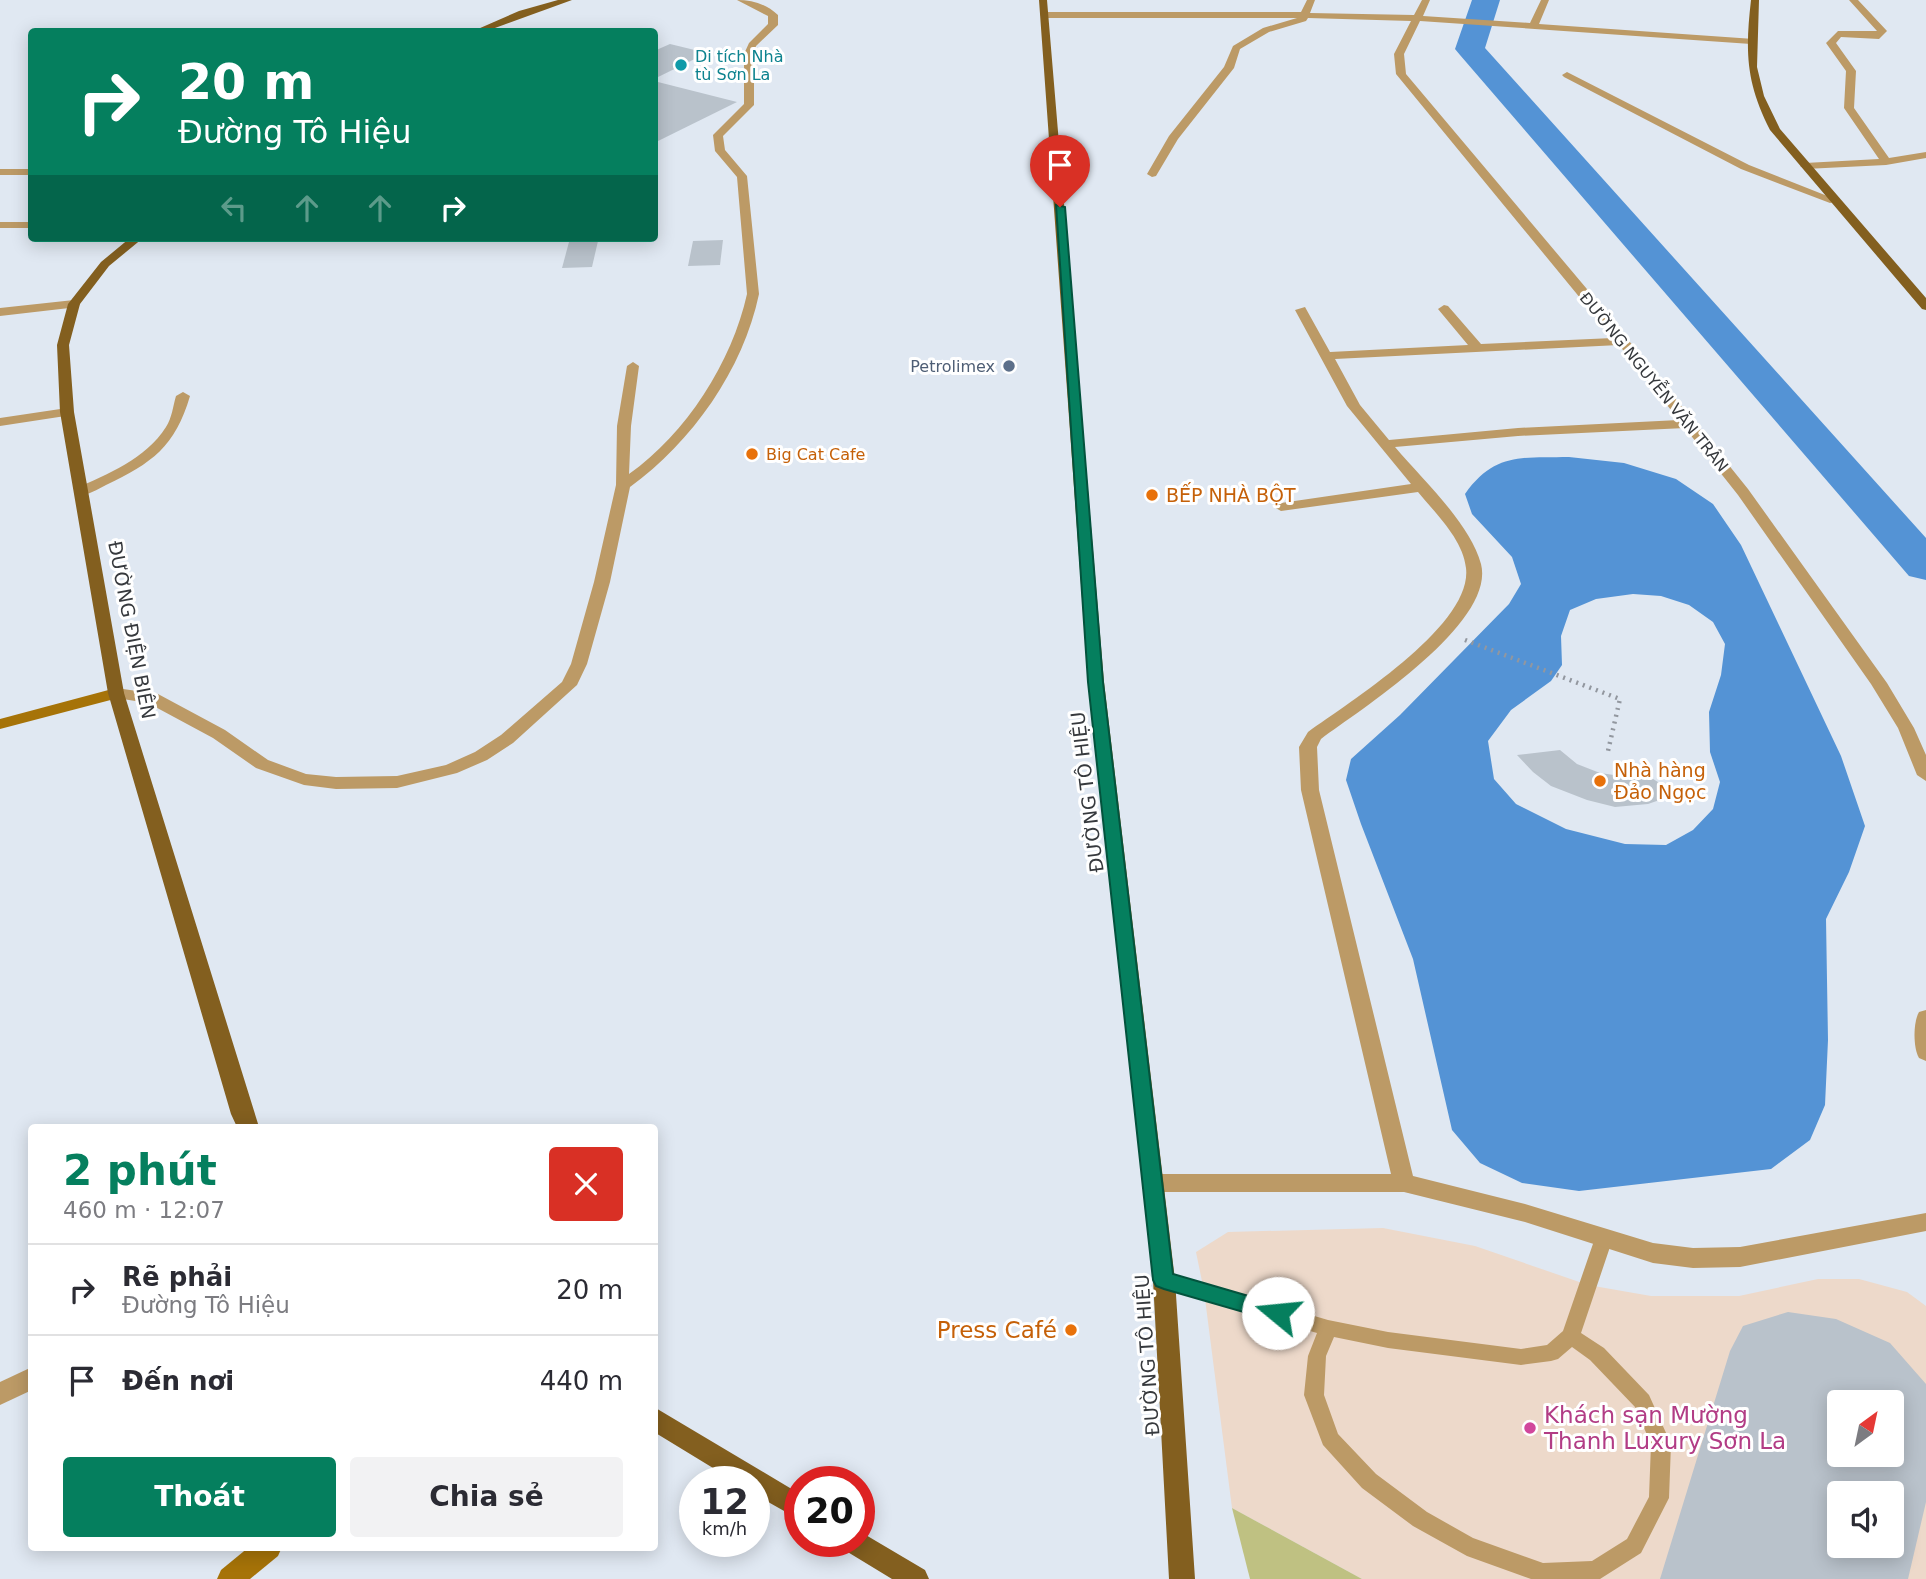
<!DOCTYPE html>
<html lang="vi">
<head>
<meta charset="utf-8">
<style>
  :root { --surface:#fff; --page:#f2f2f3; --text:#2b2b33; --muted:#7c7c81; --line:#e1e1e2; --accent:#057f5e }
  body { margin:0; font-family:"DejaVu Sans",sans-serif; background:var(--page); color:var(--text); height:100vh; display:flex; flex-direction:column; font-size:26px; white-space:nowrap }
  * { box-sizing:border-box; margin:0 }
  p { font-size:23px; color:var(--muted) }
  .icon { flex:none; width:38px; height:38px; fill:none; stroke:currentColor; stroke-width:2; stroke-linecap:round; stroke-linejoin:round }
  .map { position:relative; flex:1; overflow:hidden }
  .panel { position:absolute; left:28px; top:1124px; width:630px; height:427px; display:flex; flex-direction:column; background:var(--surface); border-radius:7px; box-shadow:0 4px 18px #0003 }
  .panel>* { flex:none }
  .hud { position:absolute; left:28px; top:28px; width:630px; height:214px; border-radius:7px; box-shadow:0 4px 18px #0003; background:#057f5e; color:#fff; overflow:hidden }
  .needle { width:46px; rotate:33deg }
  .tools { position:absolute; left:1827px; top:1390px; display:grid; gap:14px }
  .tools a { display:grid; place-items:center; width:77px; height:77px; border-radius:7px; background:var(--surface); box-shadow:0 4px 18px #0003; font-size:35px }
  .speed { position:absolute; left:679px; top:1466px; display:flex; gap:14px; font-size:35px; font-weight:700; text-align:center }
  .speed>* { display:grid; place-content:center; width:91px; height:91px; border-radius:50%; background:var(--surface); box-shadow:0 4px 18px #0003; line-height:1 }
  .speed small { font-size:18px; font-weight:400 }
  .speed .limit { border:10px solid #d22; background:#fff; color:#111 }
  .pin { position:absolute; display:grid; place-items:center; width:60px; height:60px; color:#fff; margin:-72px -30px; border-radius:50% 50% 50% 0; rotate:-45deg; box-shadow:0 0 7px #0007 }
  .pin .icon { rotate:45deg }
  .me { position:absolute; width:77px; margin:-38px; rotate:287deg; stroke-linejoin:round; filter:drop-shadow(0 0 5px #0008) }
  .turn { display:flex; align-items:center; gap:24px; height:147px; padding:0 35px; font-size:32px }
  .turn .icon { width:91px; height:91px; stroke-width:2.5 }
  .turn b { display:block; font-size:49px; line-height:60px }
  .lanes { display:flex; align-items:center; height:66px; padding:0 35px; background:#0003; justify-content:center; gap:35px; direction:ltr }
  .lanes .off { opacity:.35 }
  .round { display:grid; place-items:center; flex:none; width:74px; height:74px; border-radius:7px; background:var(--page) }
  .summary { display:flex; align-items:center; justify-content:space-between; height:119px; padding:0 35px }
  h1 { font-size:42px; font-weight:800; line-height:52px; color:var(--accent) }
  .cta { display:flex; gap:14px; margin-top:auto; padding:14px 35px }
  .cta a { flex:1; height:80px; border-radius:7px; background:var(--accent); color:#fff; font-size:28px; font-weight:800; line-height:80px; text-align:center }
  .cta a+a { background:var(--page); color:var(--text) }
  ul { padding:0; list-style:none }
  li { display:flex; align-items:center; gap:21px; height:91px; padding:0 35px; border-top:2px solid var(--line) }
  li div { flex:1 }
  li b { display:block; font-size:26px }
  li em { font-style:normal }
  .map>svg:first-child { display:block }
  .commercial { fill:#edd9ca; fill-rule:evenodd }
  .green { fill:#bfc182 }
  .water { fill:#5493d5; fill-rule:evenodd }
  .lines { fill:none; stroke-linecap:round; stroke-linejoin:round }
  .river { fill:#5493d5; fill-rule:evenodd }
  .building { fill:#b9c2cb; fill-rule:evenodd }
  .path { stroke:#92979f; stroke-width:4.5; stroke-dasharray:2 5; stroke-linecap:butt }
  .lane { fill:#bc9a66; fill-rule:evenodd }
  .street { fill:#bc9a66; fill-rule:evenodd }
  .secondary { fill:#a67308; fill-rule:evenodd }
  .primary { fill:#835f1f; fill-rule:evenodd }
  .route { fill:#057f5e; stroke:#03533d; stroke-width:2 }
  .culture-dot { fill:#0f9aa8; stroke:#fff; stroke-width:2.5 }
  .service-dot { fill:#5c6f8a; stroke:#fff; stroke-width:2.5 }
  .food-dot { fill:#e8710a; stroke:#fff; stroke-width:2.5 }
  .hotel-dot { fill:#d1479c; stroke:#fff; stroke-width:2.5 }
  .labels { text-anchor:middle; dominant-baseline:central; stroke-width:6; stroke-linejoin:round; paint-order:stroke }
  .far-culture-label { font-size:16px; fill:#0d838f; stroke:#fff; text-anchor:start }
  .far-service-label { font-size:16px; fill:#4e5e75; stroke:#fff; text-anchor:end }
  .far-street-label { font-size:16px; fill:#36393d; stroke:#fff }
  .far-food-label { font-size:16px; fill:#c56008; stroke:#fff; text-anchor:start }
  .food-label { font-size:19px; fill:#c56008; stroke:#fff; text-anchor:start }
  .street-label { font-size:19px; fill:#36393d; stroke:#fff }
  .near-food-label { font-size:23px; fill:#c56008; stroke:#fff; text-anchor:end }
  .near-hotel-label { font-size:23px; fill:#b23c85; stroke:#fff; text-anchor:start }
</style>
</head>
<body>
<div class="map">
<svg width="1926" height="1579" viewBox="0 0 1926 1579">
  <rect width="100%" height="100%" fill="#e0e8f2"/>
  <path class="commercial" d="M1383,1228L1475,1246L1588,1285L1651,1296H1739L1818,1279H1859L1907,1292L1926,1306V1579H1362L1232,1508L1204,1291L1196,1252L1228,1232ZM1839,1402H1892V1454H1839ZM1839,1493H1892V1545H1839Z"/>
  <polygon class="green" points="1232,1508 1362,1579 1250,1579"/>
  <path class="water" d="M1569,457L1624,463L1676,479L1713,504L1741,545L1841,756L1865,826L1849,872L1826,919L1828,1040L1825,1105L1810,1140L1771,1169L1579,1191L1522,1183L1480,1163L1452,1130L1413,959L1361,824L1346,780L1351,759L1400,715L1509,604L1521,584L1512,557L1472,514L1465,494C1495,452 1523,458 1569,457ZM1633,594L1661,596L1689,605L1713,622L1725,644L1721,675L1709,712L1710,752L1720,782L1713,809L1693,830L1666,845L1625,844L1566,829L1516,804L1494,779L1488,741L1511,710L1551,681L1562,665L1561,636L1570,610L1596,599Z"/>
  <g class="lines">
    <polygon class="river" points="1472,0 1500,0 1485,48 1926,538 1926,580 1909,576 1460,55 1455,49"/>
  </g>
  <g class="building">
    <polygon points="670,44 707,53 654,79 654,51"/>
    <polygon points="654,81 737,102 654,143"/>
    <polygon points="723,240 720,265 688,266 693,241"/>
    <polygon points="598,241 592,267 562,268 569,242"/>
    <polygon points="1560,750 1577,764 1600,773 1621,776 1642,772 1677,794 1648,804 1615,807 1587,800 1551,786 1533,772 1517,755"/>
    <path d="M1788,1312L1836,1319L1890,1343L1926,1384V1502L1908,1579H1660L1730,1351L1743,1326ZM1839,1402H1892V1454H1839ZM1839,1493H1892V1545H1839Z"/>
  </g>
  <g class="lines">
    <polyline class="path" points="1465,640 1620,699 1608,751"/>
    <path class="lane" d="M1604,1230L1610,1233L1613,1238L1581,1333L1604,1348L1649,1395L1671,1444L1669,1498L1641,1553L1600,1579H1531L1467,1556L1413,1526L1362,1488L1323,1445L1304,1395L1308,1356L1317,1333L1164,1288L1158,1286L1155,1280L1158,1274L1164,1272L1328,1320L1388,1332L1521,1349L1547,1345L1563,1331L1595,1238L1598,1233ZM1334,1337L1388,1348L1521,1365L1551,1361L1558,1359L1572,1347L1590,1360L1635,1407L1651,1444L1649,1497L1627,1539L1592,1561L1543,1563L1473,1538L1427,1512L1376,1474L1338,1434L1324,1395L1326,1356Z"/>
    <g class="street">
      <path d="M737,0C753,0 766,4 778,15V25L756,46L754,54V105L723,136L725,150L747,176L759,294C743,370 692,442 630,487L610,582L587,664L577,685L513,743L487,760L457,773L397,788L336,789L304,785L256,768L213,738L148,703L110,697L108,693L116,688L158,694L225,730L268,760L306,774L336,777L397,776L446,765L475,752L501,735L562,682L571,664L594,582L616,485L617,426L627,366L633,362L639,366L631,426L629,474C686,434 732,362 747,294L737,177L715,151L713,135L744,104V54L749,43L768,24V16Z"/>
      <path d="M1307,0H1315L1310,13L1414,15L1422,0H1430L1423,16L1530,23L1541,0H1549L1539,24L1754,39L1756,41L1751,44L1420,21L1404,54L1406,74L1597,301L1748,489L1887,683L1914,728L1926,755V781L1917,775L1898,728L1871,684L1738,495L1685,428L1518,436L1395,447C1422,479 1470,523 1481,564C1496,623 1363,708 1321,739L1317,747L1319,790L1413,1176L1525,1204L1653,1243L1693,1248L1740,1247L1926,1213V1231L1740,1267L1693,1268L1653,1263L1525,1222L1404,1192H1153L1145,1189L1142,1183L1145,1177L1153,1174H1391L1301,790L1299,747L1308,732C1351,701 1473,625 1466,568C1463,539 1435,513 1418,492L1281,511L1274,507L1281,503L1411,484L1347,406L1295,310L1305,307L1330,352L1468,345L1438,309L1444,305L1448,306L1481,344L1613,338L1396,74L1394,54L1411,21L1308,18L1306,21L1269,32L1240,49L1234,68L1178,139L1156,176L1152,177L1147,174L1169,136L1224,67L1233,46L1263,28L1297,18H1045L1040,15L1045,12H1301ZM1619,345L1679,420L1518,428L1389,440L1360,405L1335,359Z"/>
      <polygon points="1849,0 1858,0 1887,31 1879,39 1841,37 1836,43 1856,71 1854,108 1889,158 1926,152 1926,158 1886,165 1805,169 1800,166 1805,163 1879,159 1844,108 1846,71 1826,43 1838,31 1877,31"/>
      <polygon points="1567,72 1749,165 1840,201 1830,203 1741,169 1564,77 1562,75"/>
      <rect x="0" y="169" width="32" height="6"/>
      <rect x="0" y="222" width="32" height="6"/>
      <polygon points="74,300 80,304 78,307 0,316 0,308"/>
      <path d="M183,392L190,396C175,447 152,463 106,485C96,490 86,497 75,495V489C107,474 146,459 166,427C172,418 173,406 176,396Z"/>
      <polygon points="67,408 74,412 72,415 0,426 0,418"/>
      <path d="M1926,1010V1061L1919,1058C1913,1048 1913,1022 1919,1012Z"/>
      <polygon points="32,1367 32,1390 0,1405 0,1382"/>
    </g>
    <g class="secondary">
      <polygon points="116,688 122,689 124,693 122,697 0,729 0,719"/>
      <polygon points="249,1547 282,1547 278,1556 250,1579 217,1579 221,1570"/>
    </g>
    <g class="primary">
      <polygon points="558,0 572,0 484,32 471,32 519,11"/>
      <polygon points="1039,0 1047,0 1104,682 1175,1280 1195,1579 1169,1579 1153,1280 1088,682"/>
      <path d="M1751,0H1759L1757,67L1764,96L1780,129L1926,298V310L1922,309L1770,130C1746,83 1745,52 1751,0Z"/>
      <polygon points="130,238 143,238 109,266 80,304 69,345 74,412 124,693 259,1127 237,1127 231,1114 108,693 60,412 57,345 68,304 101,262"/>
      <polygon points="654,1407 800,1494 800,1520 754,1494 754,1482 736,1482 654,1432"/>
      <polygon points="859,1531 925,1570 929,1579 892,1579 846,1551 842,1542 859,1542"/>
    </g>
  </g>
  <polygon class="route" points="1056,205 1065,207 1103,682 1173,1274 1286,1307 1289,1313 1286,1320 1278,1322 1164,1289 1156,1286 1153,1280 1088,682"/>
  <circle class="culture-dot" cx="681" cy="65" r="7"/>
  <circle class="service-dot" cx="1009" cy="366" r="7"/>
  <g class="food-dot">
    <circle cx="752" cy="454" r="7"/>
    <circle cx="1152" cy="495" r="7"/>
    <circle cx="1600" cy="781" r="7"/>
    <circle cx="1071" cy="1330" r="7"/>
  </g>
  <circle class="hotel-dot" cx="1530" cy="1428" r="7"/>
  <g class="labels">
    <g class="far-culture-label">
      <text x="695" y="56">Di tích Nhà<tspan x="695" dy="18">tù Sơn La</tspan></text>
    </g>
    <g class="far-service-label">
      <text x="995" y="366">Petrolimex</text>
    </g>
    <g class="far-street-label">
      <text transform="translate(1654 382) rotate(51)">ĐƯỜNG NGUYỄN VĂN TRÂN</text>
    </g>
    <g class="far-food-label">
      <text x="766" y="454">Big Cat Cafe</text>
    </g>
    <g class="food-label">
      <text x="1166" y="495">BẾP NHÀ BỘT</text>
      <text x="1614" y="770">Nhà hàng<tspan x="1614" dy="22">Đảo Ngọc</tspan></text>
    </g>
    <g class="street-label">
      <text transform="translate(132 630) rotate(79)">ĐƯỜNG ĐIỆN BIÊN</text>
      <text transform="translate(1087 792) rotate(-97)">ĐƯỜNG TÔ HIỆU</text>
      <text transform="translate(1147 1355) rotate(-94)">ĐƯỜNG TÔ HIỆU</text>
    </g>
    <g class="near-food-label">
      <text x="1057" y="1330">Press Café</text>
    </g>
    <g class="near-hotel-label">
      <text x="1544" y="1415">Khách sạn Mường<tspan x="1544" dy="26">Thanh Luxury Sơn La</tspan></text>
    </g>
  </g>
</svg>
<div class="tools">
<a><svg class="needle" viewBox="-14 -14 28 28"><path d="M0-13l5 13h-10z" fill="#e53935"/><path d="M0 13l5-13h-10z" fill="#7c7c81"/></svg></a>
<a><svg class="icon" aria-label="sound" viewBox="0 0 24 24"><path d="M4 9h4l5-4v14l-5-4H4zM17 9q2 3 0 6"/></svg></a>
</div>
<div class="speed"><div>12<small>km/h</small></div><div class="limit">20</div></div>
<div class="pin" style="left:1060px;top:207px;background:#d93025"><svg class="icon" aria-label="arrive" viewBox="0 0 24 24"><path d="M6 21V4h12l-3 4 3 4H6"/></svg></div>
<svg class="me" style="left:1278px;top:1313px" viewBox="-20 -20 40 40"><circle r="19" fill="#fff"/><path d="M0-13L10 11 0 6-10 11z" fill="#057f5e"/></svg>
<div class="hud">
<div class="turn"><svg class="icon" aria-label="right" viewBox="0 0 24 24"><path d="M7 20v-9h11M14 6l5 5-5 5"/></svg><div><b>20 m</b>Đường Tô Hiệu</div></div>
<div class="lanes"><svg class="icon off" aria-label="left" viewBox="0 0 24 24"><path d="M17 20v-9H6M10 6l-5 5 5 5"/></svg><svg class="icon off" aria-label="ahead" viewBox="0 0 24 24"><path d="M12 20V5M6 11l6-6 6 6"/></svg><svg class="icon off" aria-label="ahead" viewBox="0 0 24 24"><path d="M12 20V5M6 11l6-6 6 6"/></svg><svg class="icon" aria-label="right" viewBox="0 0 24 24"><path d="M7 20v-9h11M14 6l5 5-5 5"/></svg></div>
</div>
<section class="panel">
<div class="summary"><div><h1>2 phút</h1><p>460 m · 12:07</p></div><a class="round" style="background:#d93025;color:#fff"><svg class="icon" aria-label="close" viewBox="0 0 24 24"><path d="M6 6l12 12M18 6L6 18"/></svg></a></div>
<ul>
<li><svg class="icon" aria-label="right" viewBox="0 0 24 24"><path d="M7 20v-9h11M14 6l5 5-5 5"/></svg><div><b>Rẽ phải</b><p>Đường Tô Hiệu</p></div><em>20 m</em></li>
<li><svg class="icon" aria-label="arrive" viewBox="0 0 24 24"><path d="M6 21V4h12l-3 4 3 4H6"/></svg><div><b>Đến nơi</b></div><em>440 m</em></li>
</ul>
<div class="cta"><a>Thoát</a><a>Chia sẻ</a></div>
</section>
</div>
</body>
</html>
